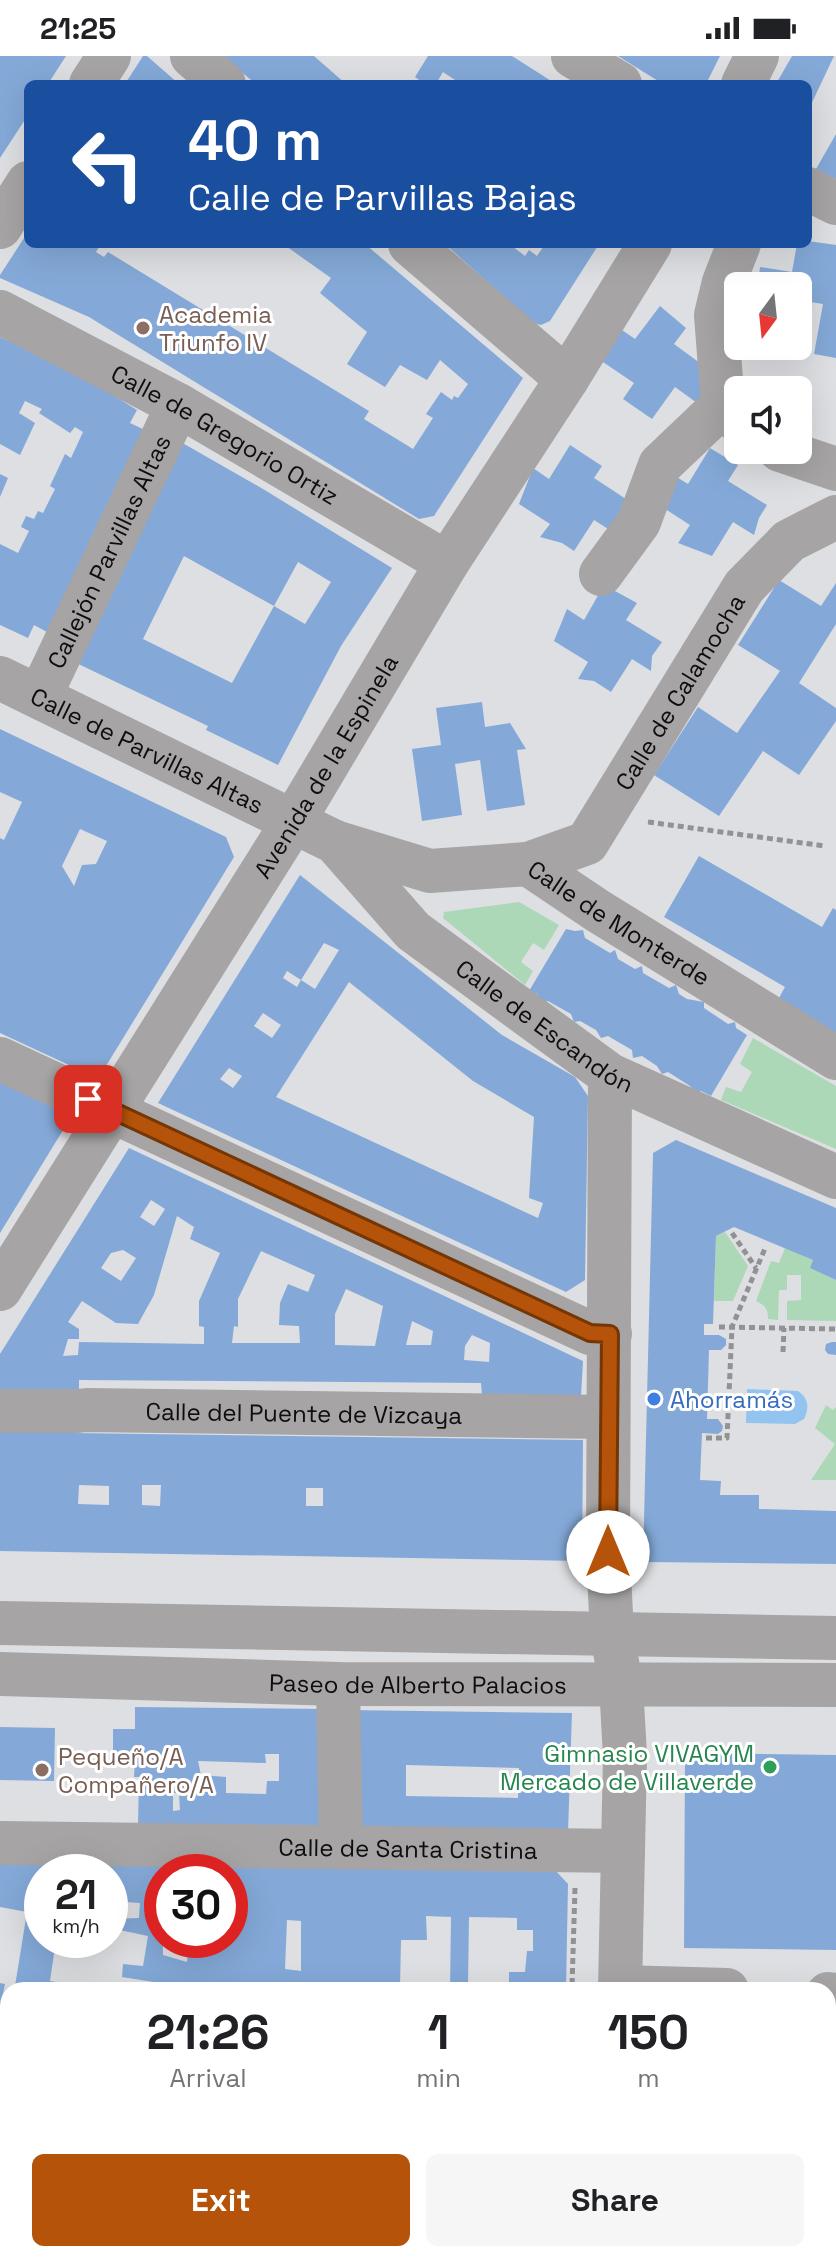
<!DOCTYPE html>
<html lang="en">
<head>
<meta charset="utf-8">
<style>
  :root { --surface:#fff; --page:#f6f6f6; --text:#202124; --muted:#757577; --accent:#b45309 }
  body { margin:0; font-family:"Space Grotesk",sans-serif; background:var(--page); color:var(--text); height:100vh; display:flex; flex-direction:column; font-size:30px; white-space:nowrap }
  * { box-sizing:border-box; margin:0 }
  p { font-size:26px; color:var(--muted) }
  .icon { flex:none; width:44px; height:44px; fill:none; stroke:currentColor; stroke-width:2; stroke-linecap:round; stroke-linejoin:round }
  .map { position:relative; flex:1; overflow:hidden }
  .details { position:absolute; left:0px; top:1926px; width:836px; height:280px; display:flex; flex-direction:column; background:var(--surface); border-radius:24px 24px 0 0; box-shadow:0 8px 32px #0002 }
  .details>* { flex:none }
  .guide { position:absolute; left:24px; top:24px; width:788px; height:168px; border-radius:12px; box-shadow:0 8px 32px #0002; background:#1a4fa0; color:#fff; overflow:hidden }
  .needle { width:52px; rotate:195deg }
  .fabs { position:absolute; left:724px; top:216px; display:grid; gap:16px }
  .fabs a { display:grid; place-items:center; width:88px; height:88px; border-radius:12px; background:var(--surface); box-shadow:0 8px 32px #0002; font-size:40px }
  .speed { position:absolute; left:24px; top:1798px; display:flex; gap:16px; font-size:40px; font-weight:700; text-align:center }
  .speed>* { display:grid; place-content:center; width:104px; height:104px; border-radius:50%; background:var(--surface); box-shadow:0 8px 32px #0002; line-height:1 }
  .speed small { font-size:20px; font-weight:400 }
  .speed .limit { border:12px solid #d22; background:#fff; color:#111 }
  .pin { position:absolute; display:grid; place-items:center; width:68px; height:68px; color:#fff; margin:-34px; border-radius:16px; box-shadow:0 4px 12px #0006 }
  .me { position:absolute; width:88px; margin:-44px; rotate:0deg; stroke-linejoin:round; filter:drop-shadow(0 0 6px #0008) }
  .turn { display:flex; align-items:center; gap:28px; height:168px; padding:0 32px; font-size:36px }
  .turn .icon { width:104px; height:104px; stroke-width:2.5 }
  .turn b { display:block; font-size:56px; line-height:68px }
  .eta { display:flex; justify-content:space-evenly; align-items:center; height:136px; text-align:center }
  .eta b { font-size:48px; font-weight:600; line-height:56px }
  .primary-button { display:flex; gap:16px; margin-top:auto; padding:16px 32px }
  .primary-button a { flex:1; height:92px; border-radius:12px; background:var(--accent); color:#fff; font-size:32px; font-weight:600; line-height:92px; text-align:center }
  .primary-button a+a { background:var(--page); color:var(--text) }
  .status { display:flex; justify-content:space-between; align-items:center; height:56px; padding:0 40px; background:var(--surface); direction:ltr }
  .status svg { height:22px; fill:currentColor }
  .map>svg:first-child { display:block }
  .green { fill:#acd8b7 }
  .water { fill:#93c4ef }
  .building { fill:#84a9d8; fill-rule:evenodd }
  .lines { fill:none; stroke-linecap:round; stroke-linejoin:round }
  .path { stroke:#929295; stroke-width:5; stroke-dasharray:6 4; stroke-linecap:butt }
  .minor { stroke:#a6a4a4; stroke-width:44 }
  .route-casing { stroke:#753606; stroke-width:20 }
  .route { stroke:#b45309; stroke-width:14 }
  .education-dot { fill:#8d6e63; stroke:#fff; stroke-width:3 }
  .shop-dot { fill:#3f7fe0; stroke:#fff; stroke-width:3 }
  .leisure-dot { fill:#2e9e5b; stroke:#fff; stroke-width:3 }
  .labels { text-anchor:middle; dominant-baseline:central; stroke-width:6; stroke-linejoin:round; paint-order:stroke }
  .education-label { font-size:24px; fill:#785e54; stroke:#fff; text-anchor:start }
  .street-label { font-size:24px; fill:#0e0e0f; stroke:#fff }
  .shop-label { font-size:24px; fill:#366cbe; stroke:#fff; text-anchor:start }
  .leisure-label { font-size:24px; fill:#27864d; stroke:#fff; text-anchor:end }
</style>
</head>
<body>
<div class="status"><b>21:25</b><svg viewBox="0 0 49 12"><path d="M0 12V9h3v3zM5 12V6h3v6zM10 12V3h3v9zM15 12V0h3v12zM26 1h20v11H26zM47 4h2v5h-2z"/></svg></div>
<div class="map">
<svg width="836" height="2206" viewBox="0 0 836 2206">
  <rect width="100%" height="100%" fill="#dedfe2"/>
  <g class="green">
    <polygon points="519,846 559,869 544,894 533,887 521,906 533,915 525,929 443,862 444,856"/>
    <polygon points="753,982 836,1030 836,1093 721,1044 726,1031 741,1036 752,1016 740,1008"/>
    <polygon points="725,1176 748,1210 733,1245 714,1245 716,1180"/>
    <path d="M785,1192L813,1204L811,1212L836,1224V1265L787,1264V1245L801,1244V1219H787V1234H779L778,1264L768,1263C768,1253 765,1249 756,1245L771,1205L779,1207Z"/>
    <polygon points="826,1349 833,1354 836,1351 836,1424 811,1424 835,1388 815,1372"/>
  </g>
  <path class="water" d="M747,1333L798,1335C808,1342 810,1351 804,1363L795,1368L746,1367Z"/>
  <g class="building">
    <polygon points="0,0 66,0 48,28 28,28 28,59 0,102"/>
    <polygon points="143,0 147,0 179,28 125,28"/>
    <polygon points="222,0 314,0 346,28 256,28"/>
    <polygon points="428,0 512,0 556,28 461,28 443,16 436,28 425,28 415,21"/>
    <polygon points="618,0 720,0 706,28 663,28"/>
    <polygon points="792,0 834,0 808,55 808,28 776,28"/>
    <polygon points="836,78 836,123 816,113"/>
    <polygon points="28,176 28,188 101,188 96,196 104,201 108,196 203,254 201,259 204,261 207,256 369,355 364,363 413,393 433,362 426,358 441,336 452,344 454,340 458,342 468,328 440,304 427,324 400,309 385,331 347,308 367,276 320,237 331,222 283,188 365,188 523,322 434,460 419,463 89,261 0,222 0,219"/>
    <polygon points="808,185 836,189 836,302 814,298 823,248 804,245 800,275 798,275 798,230 758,230 760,211 792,216 797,188 808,188"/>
    <polygon points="445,188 513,188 512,190 525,200 529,194 537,200 545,188 599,188 550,265 541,269 533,267"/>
    <polygon points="660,250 686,272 674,288 715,318 697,347 675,331 652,363 623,343 634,327 600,304 622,274 635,283"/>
    <polygon points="0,281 63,308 137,354 130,367 145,374 47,576 34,569 28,582 0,569 0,488 18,497 29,475 21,471 26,460 34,463 38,455 43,457 55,433 50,430 65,398 71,402 83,376 75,371 70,377 39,357 42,353 25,345 19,357 35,367 20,399 0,388"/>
    <polygon points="764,290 798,290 797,297 763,292"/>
    <path d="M179,385L263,433L392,512L341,590L278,709L206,674L208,670L70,604ZM184,500L274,550L298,506L331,526L305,568L274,550L232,627L143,583Z"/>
    <polygon points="570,389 602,410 594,422 629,445 616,478 594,464 574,495 562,487 540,481 550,468 519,448 533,412 549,423"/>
    <polygon points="710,392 738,409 728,425 767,449 759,462 754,479 733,466 712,500 678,487 690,469 656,447 670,417 688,428"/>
    <polygon points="0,418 8,422 0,441"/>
    <polygon points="779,524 821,550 836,527 836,568 799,627 836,652 836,665 799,719 763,695 719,760 654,719 698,651 737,677 780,615 738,589"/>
    <polygon points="604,529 637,547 626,564 662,586 652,600 651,615 632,603 611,636 594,625 578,623 588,606 554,585 567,553 584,564"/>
    <polygon points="482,646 485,671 510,667 526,693 517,694 525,749 487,755 480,704 455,708 462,759 422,765 412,693 441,689 436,652"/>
    <path d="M0,673L226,781L234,801L106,1010L84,1016L0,977V782L4,784L22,746L0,736ZM80,773L107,785L96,808L82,809L74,830L62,810Z"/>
    <polygon points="699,800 822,871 833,852 836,854 836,986 774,951 785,931 664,861"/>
    <path d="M300,819L502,979L575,1021L588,1040L585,1224L566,1236L158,1047ZM324,887L339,894L315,933L301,924ZM287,915L301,924L297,931L283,922ZM349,926L473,1025L534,1061L529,1142L543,1147L538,1162L276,1041ZM263,957L281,969L272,982L254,970ZM229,1012L242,1020L233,1032L220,1023Z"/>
    <polygon points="566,873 575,875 583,874 585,882 610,897 615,894 618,903 635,913 642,910 643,917 669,932 676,929 679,938 687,943 704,946 704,952 728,968 735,966 736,972 747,979 711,1040 701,1035 696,1037 690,1030 668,1016 662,1018 657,1010 642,1000 633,1002 632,994 608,980 601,982 596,974 580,965 574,966 571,958 548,945 542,946 537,938 529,935"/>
    <polygon points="0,1019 66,1054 68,1066 0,1177"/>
    <polygon points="676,1084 836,1152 836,1224 810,1212 813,1204 734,1171 716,1180 713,1268 704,1268 704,1279 719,1279 726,1283 726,1289 721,1294 709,1294 707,1363 718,1363 723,1370 722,1375 718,1378 702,1377 700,1424 721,1425 720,1439 759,1439 759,1453 836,1455 836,1508 643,1506 653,1097"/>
    <path d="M129,1092L583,1305L581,1340L482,1339L481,1327L79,1324V1335L0,1334V1298ZM151,1144L165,1153L154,1170L140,1161ZM177,1160L194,1171L190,1183L220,1197L199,1245V1270L204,1271V1288L79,1286L78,1299L63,1300L68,1283H79V1273L68,1266L82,1245L116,1267L138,1268L154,1239ZM123,1194L136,1202L121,1225L101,1212L111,1197ZM261,1195L315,1219L308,1236L288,1228L280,1247L279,1269L299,1270L300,1287H232L234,1270L238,1271V1243ZM346,1233L383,1250L375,1290L335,1289V1258ZM412,1265L433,1275L431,1289H406ZM472,1279L490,1287L489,1306L464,1304L465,1290Z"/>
    <polygon points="832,1286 836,1286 836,1299 828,1298 825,1294 826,1288"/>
    <path d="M0,1376L583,1384L582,1505L0,1495ZM79,1429L109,1430V1449L78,1448ZM142,1429H161L160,1450L142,1449ZM306,1432H323V1450H306Z"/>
    <path d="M135,1651L326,1653L328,1773L138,1769L139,1721H134L135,1705L113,1704V1673H135ZM265,1698H279V1725H267L266,1738L226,1737V1721L201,1719L198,1705L266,1707ZM173,1737H179L180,1754L173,1755Z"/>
    <path d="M348,1654L572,1657L568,1776L350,1773ZM406,1709L519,1712L518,1742L406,1740Z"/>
    <polygon points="0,1671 55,1672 54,1725 0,1724"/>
    <polygon points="685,1697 836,1699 836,1894 684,1892"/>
    <path d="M0,1806L555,1814L568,1828L566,1934H450L451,1861L426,1860L427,1884H401L400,1931H407V1934H158L160,1927L122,1921L123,1908L143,1910L148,1880L110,1872V1863L139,1862L140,1847L110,1845V1816H42V1884H56L50,1925L96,1932V1934H21L22,1931L15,1930L27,1856L0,1851ZM162,1816H230V1884H189L187,1906L163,1899ZM469,1861L517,1862V1874H533V1895H527L525,1916H509V1928H468ZM287,1864L301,1865V1915L285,1913Z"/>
    <polygon points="0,1927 5,1928 2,1943 8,1945 8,1979 0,1977"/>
    <rect x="828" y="1957" width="8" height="207"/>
    <polygon points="0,2032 8,2033 8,2072 0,2071"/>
    <polygon points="0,2097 8,2098 8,2138 0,2138"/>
    <polygon points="116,2198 186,2198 312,2204 312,2206 0,2206 0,2200"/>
  </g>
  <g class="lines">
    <g class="path">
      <polyline points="648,766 825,790"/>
      <polyline points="732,1177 756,1212"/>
      <polyline points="719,1271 836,1273"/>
      <polyline points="783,1296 784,1272"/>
      <polyline points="706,1382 727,1382 732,1271 766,1190"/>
      <polyline points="575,1832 572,1930 577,1934"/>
      <polyline points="274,2198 432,2206"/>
    </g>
    <g class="minor">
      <polyline points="192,0 224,28"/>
      <polyline points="573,0 620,28"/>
      <polyline points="91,28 109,0"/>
      <polyline points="743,28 757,0"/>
      <polyline points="808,133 836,147"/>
      <polyline points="0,171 28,127"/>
      <polyline points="410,188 567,323"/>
      <path id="s1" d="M0,256L178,349L447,507"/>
      <polyline points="738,365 723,349 716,259 724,226 739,188"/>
      <polyline points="780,394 836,413"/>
      <polyline points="601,518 639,466 660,409 723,349"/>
      <path id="s2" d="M0,622L335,786L413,875L610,1019L836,1121"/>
      <path id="s3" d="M40,640L178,349"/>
      <path id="s4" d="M335,786L430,815L528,808L598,855L836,1002"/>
      <path id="s5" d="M528,808L587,787L744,531L789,485L836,461"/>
      <polyline points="0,1003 590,1277 610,1278"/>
      <polyline points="610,1019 608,1496 612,1579 621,1628 625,1700 620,1934"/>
      <path id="s6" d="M0,1233L293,766L447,507L567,323L650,188"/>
      <path id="s7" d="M0,1355H78L87,1354L608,1361"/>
      <polyline points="0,1567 836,1582"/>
      <path id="s8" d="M0,1618L338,1628L836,1629"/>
      <polyline points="338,1628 341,1791"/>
      <path id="s9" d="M0,1787L623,1795"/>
      <polyline points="620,1931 727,1934"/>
      <polyline points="828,1938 836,1939"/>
      <polyline points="0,2005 8,2006"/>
      <polyline points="0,2169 8,2169"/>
      <polyline points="828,2190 836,2190"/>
      <polyline points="600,2206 602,2198"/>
    </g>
  </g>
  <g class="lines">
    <g class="route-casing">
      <polyline id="route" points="88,1043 590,1277 610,1278 608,1496"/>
    </g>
    <use href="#route" class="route"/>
  </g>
  <g class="education-dot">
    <circle cx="143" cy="272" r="8"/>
    <circle cx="42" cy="1714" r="8"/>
  </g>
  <circle class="shop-dot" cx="654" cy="1343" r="8"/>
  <circle class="leisure-dot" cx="770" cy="1711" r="8"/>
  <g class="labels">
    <g class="education-label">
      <text x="159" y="258">Academia<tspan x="159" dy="28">Triunfo IV</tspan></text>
      <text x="58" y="1700">Pequeño/A<tspan x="58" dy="28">Compañero/A</tspan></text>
    </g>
    <g class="street-label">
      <text stroke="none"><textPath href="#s1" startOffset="256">Calle de Gregorio Ortiz</textPath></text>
      <text stroke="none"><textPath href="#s3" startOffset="160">Callejón Parvillas Altas</textPath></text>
      <text stroke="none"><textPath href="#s5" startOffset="240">Calle de Calamocha</textPath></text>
      <text stroke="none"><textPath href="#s2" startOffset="164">Calle de Parvillas Altas</textPath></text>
      <text stroke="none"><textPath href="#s6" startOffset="616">Avenida de la Espinela</textPath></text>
      <text stroke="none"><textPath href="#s4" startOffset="306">Calle de Monterde</textPath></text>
      <text stroke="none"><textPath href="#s2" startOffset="654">Calle de Escandón</textPath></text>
      <text stroke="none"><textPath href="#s7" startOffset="304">Calle del Puente de Vizcaya</textPath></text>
      <text stroke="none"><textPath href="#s8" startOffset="418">Paseo de Alberto Palacios</textPath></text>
      <text stroke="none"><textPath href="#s9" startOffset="408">Calle de Santa Cristina</textPath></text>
    </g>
    <g class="shop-label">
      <text x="670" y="1343">Ahorramás</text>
    </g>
    <g class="leisure-label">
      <text x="754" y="1697">Gimnasio VIVAGYM<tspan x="754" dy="28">Mercado de Villaverde</tspan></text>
    </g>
  </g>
</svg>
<div class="fabs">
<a><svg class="needle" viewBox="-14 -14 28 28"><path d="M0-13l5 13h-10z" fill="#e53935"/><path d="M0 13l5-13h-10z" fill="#757577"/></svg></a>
<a><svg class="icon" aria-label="sound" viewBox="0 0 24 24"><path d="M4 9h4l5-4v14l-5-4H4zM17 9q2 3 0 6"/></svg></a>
</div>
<div class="speed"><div>21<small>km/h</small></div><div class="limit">30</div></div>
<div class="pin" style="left:88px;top:1043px;background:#d93025"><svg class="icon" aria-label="arrive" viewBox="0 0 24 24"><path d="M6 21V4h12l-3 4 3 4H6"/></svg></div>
<svg class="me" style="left:608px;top:1496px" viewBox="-20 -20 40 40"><circle r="19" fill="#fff"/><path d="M0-13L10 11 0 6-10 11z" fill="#b45309"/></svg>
<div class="guide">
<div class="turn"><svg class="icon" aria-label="left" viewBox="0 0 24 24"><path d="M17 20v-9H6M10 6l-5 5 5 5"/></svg><div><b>40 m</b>Calle de Parvillas Bajas</div></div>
</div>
<section class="details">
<div class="eta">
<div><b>21:26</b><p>Arrival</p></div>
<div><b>1</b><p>min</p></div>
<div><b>150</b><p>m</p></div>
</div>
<div class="primary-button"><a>Exit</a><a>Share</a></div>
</section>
</div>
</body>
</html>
